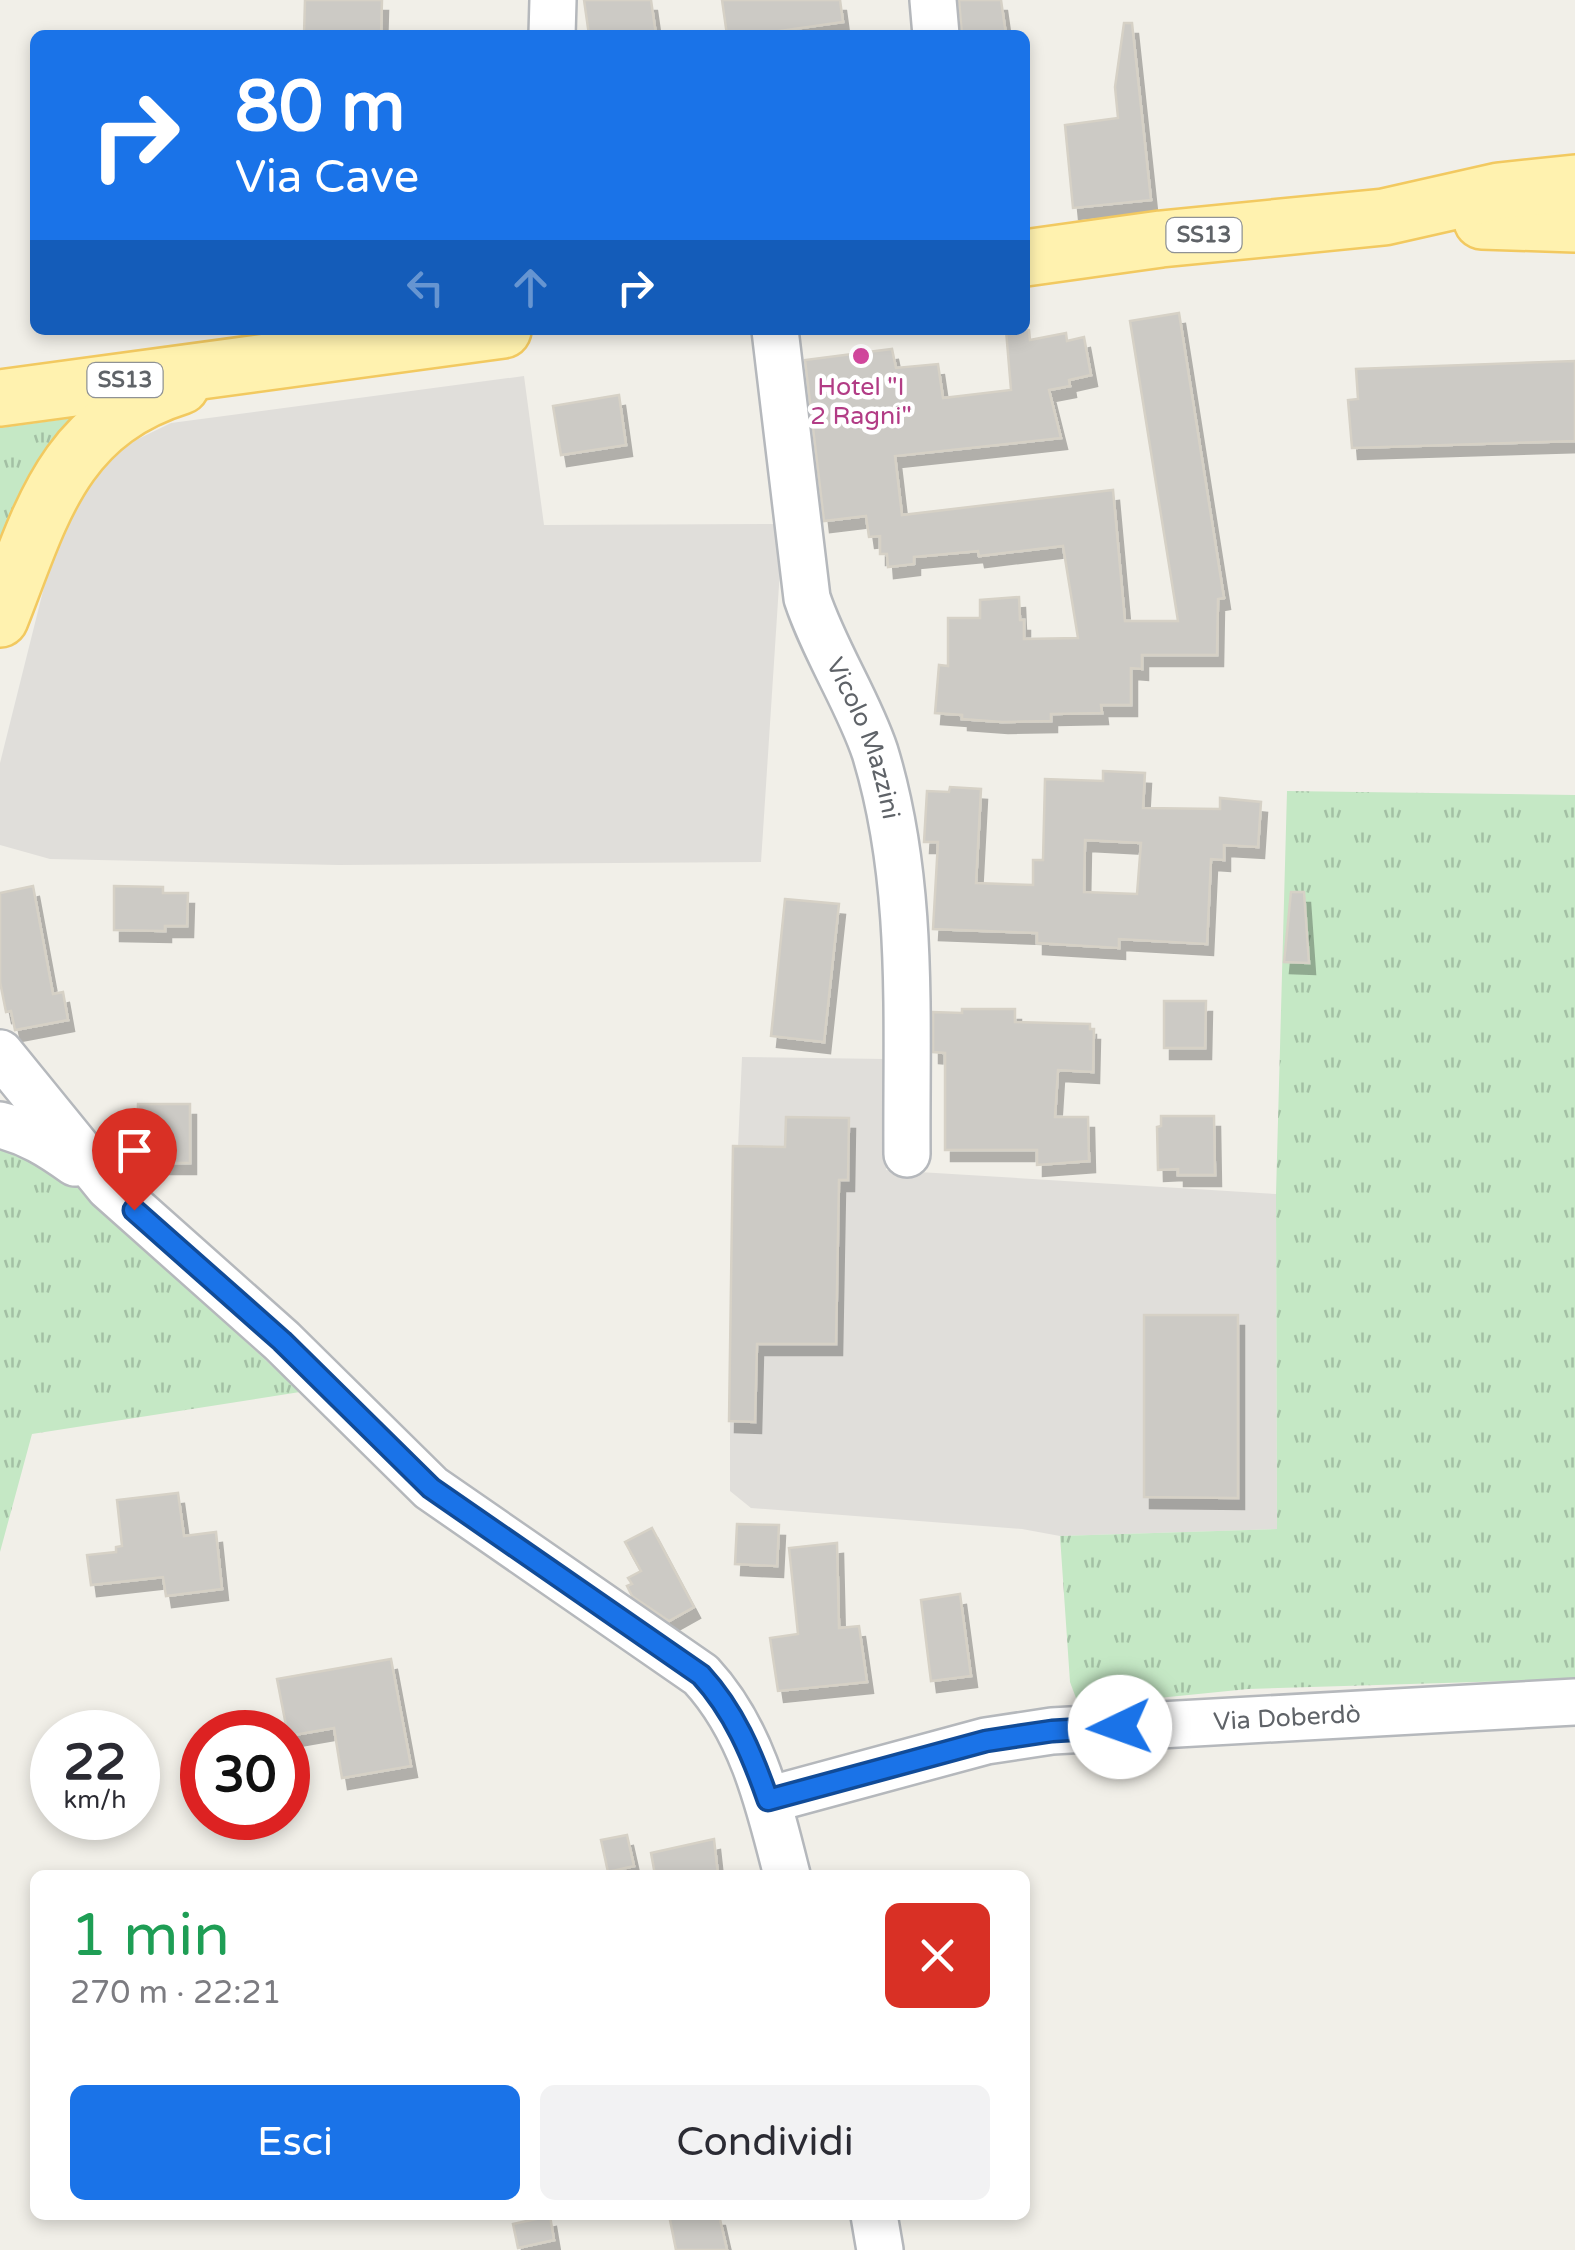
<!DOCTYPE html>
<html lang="it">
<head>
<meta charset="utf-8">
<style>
  :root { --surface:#fff; --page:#f2f2f3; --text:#2b2b33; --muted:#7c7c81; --accent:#1a73e8 }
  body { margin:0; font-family:"Varela Round",sans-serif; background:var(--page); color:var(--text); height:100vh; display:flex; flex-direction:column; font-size:38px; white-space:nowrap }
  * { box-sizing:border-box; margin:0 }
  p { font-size:32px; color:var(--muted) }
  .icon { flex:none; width:55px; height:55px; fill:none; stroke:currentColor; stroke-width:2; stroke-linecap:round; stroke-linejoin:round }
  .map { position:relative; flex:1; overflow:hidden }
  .details { position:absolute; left:30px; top:1870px; width:1000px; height:350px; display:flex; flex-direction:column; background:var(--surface); border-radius:15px; box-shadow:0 5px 15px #0003 }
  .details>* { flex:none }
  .banner { position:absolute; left:30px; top:30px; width:1000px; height:305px; border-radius:15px; box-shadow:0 5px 15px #0003; background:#1a73e8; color:#fff; overflow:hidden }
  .speed { position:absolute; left:30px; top:1710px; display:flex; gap:20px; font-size:50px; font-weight:700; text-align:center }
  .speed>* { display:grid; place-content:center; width:130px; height:130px; border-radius:50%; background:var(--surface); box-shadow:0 5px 15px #0003; line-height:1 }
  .speed small { font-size:25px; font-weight:400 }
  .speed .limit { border:15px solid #d22; background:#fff; color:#111 }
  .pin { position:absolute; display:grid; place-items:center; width:85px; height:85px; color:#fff; margin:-102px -42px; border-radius:50% 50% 50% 0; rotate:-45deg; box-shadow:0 0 10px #0007 }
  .pin .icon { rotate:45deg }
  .me { position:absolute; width:110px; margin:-55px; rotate:267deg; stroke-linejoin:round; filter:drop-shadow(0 0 8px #0008) }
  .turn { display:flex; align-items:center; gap:35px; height:210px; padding:0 40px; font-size:45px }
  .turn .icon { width:130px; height:130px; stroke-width:2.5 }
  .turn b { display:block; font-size:70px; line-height:85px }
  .lanes { display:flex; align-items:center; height:95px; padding:0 40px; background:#0003; justify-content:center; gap:50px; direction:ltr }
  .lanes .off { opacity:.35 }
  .round { display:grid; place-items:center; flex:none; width:105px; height:105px; border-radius:15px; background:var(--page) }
  .summary { display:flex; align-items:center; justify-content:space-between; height:170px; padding:0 40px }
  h1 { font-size:60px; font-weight:600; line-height:75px; color:#1e9e55 }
  .cta { display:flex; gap:20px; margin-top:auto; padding:20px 40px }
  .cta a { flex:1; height:115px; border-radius:15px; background:var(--accent); color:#fff; font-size:40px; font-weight:600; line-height:115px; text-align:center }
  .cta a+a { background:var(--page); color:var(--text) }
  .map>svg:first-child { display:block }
  .industrial { fill:#e0deda }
  .grass { fill:url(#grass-tufts) }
  .building { fill:#cccac5; stroke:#d6d1c6; stroke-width:2.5; fill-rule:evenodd; filter:url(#shadow) }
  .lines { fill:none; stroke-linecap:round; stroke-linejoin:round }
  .minor-casing { stroke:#b5b8bc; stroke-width:50 }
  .major-casing { stroke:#f2c960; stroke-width:60 }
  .minor { stroke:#fff; stroke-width:45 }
  .major { stroke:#fff2af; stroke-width:55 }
  .route-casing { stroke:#114b97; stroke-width:25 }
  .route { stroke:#1a73e8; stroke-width:18 }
  .hotel-dot { fill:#d1479c; stroke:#fff; stroke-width:4 }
  .labels { text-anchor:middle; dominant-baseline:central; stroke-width:9; stroke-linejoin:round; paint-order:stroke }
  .shield { fill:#fff; stroke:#8f9295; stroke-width:2.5 }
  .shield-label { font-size:22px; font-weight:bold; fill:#5f6368 }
  .hotel-label { font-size:25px; fill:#b23c85; stroke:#fff }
  .street-label { font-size:25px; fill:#5f6368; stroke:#fff }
</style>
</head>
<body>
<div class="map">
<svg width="1575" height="2250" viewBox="0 0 1575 2250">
  <defs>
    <pattern id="grass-tufts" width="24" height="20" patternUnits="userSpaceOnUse" patternTransform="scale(2.5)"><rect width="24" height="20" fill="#c5e8c5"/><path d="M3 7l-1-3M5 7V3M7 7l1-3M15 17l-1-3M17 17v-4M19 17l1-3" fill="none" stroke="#a3c0a4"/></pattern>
    <filter id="shadow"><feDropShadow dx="6" dy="11" stdDeviation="0" flood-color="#0004"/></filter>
  </defs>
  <rect width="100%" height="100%" fill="#f1efe8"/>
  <g class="industrial">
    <polygon points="524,376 544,525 783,524 761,862 339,865 50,859 0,845 0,763 52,555 64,521 106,462 134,441 171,423"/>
    <polygon points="742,1057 885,1059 886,1170 1276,1194 1277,1529 1060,1536 1022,1529 751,1508 730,1491 730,1327"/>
  </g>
  <g class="grass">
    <polygon points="80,417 4,543 0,538 0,428"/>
    <polygon points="1287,791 1575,795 1575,1679 1248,1689 1079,1706 1070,1682 1060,1536 1277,1529 1276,1194"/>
    <polygon points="0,1145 37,1148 300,1392 32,1434 0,1552"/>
  </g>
  <g class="building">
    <polygon points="305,0 382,0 381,35 304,35"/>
    <polygon points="584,0 651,0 656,35 589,35"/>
    <polygon points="722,0 840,0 843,22 751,35 727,35"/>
    <polygon points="959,0 1001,0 1006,35 962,35"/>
    <polygon points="1124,23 1132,23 1151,200 1073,208 1065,125 1118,118 1115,87"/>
    <polygon points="1179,313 1224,598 1218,599 1217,655 1142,655 1142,669 1131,668 1131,705 1101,705 1102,713 1051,714 1051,721 1002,722 962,719 962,715 935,713 939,665 948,666 948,618 980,618 980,600 1019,597 1020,620 1024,620 1024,639 1078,638 1063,546 979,556 978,551 914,557 914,564 888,567 887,554 880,554 880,536 869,537 866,516 824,521 805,360 892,349 896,368 938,364 943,398 1011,390 1006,330 1029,330 1030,340 1066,333 1067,341 1084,337 1091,375 1069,380 1070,386 1049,390 1061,438 895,456 902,515 1113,490 1125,621 1178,621 1130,321"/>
    <polygon points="1575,361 1575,441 1352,448 1348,400 1358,399 1356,369"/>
    <polygon points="619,395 626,445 561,455 553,406"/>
    <path d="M1103,771L1145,773L1143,808L1220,809V798L1261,802L1258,847L1224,845V860L1211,859L1207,944L1119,939V948L1037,943V933L933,929L938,842H924L927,791L949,792L950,787L981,789L976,883L1033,885V860H1043L1045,779L1103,781ZM1085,840L1141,843L1137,894L1084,892Z"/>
    <polygon points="33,886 53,994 63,992 68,1020 15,1030 11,1011 6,1012 0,982 0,893"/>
    <polygon points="114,886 163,887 163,893 188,893 187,926 165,926 165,931 114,930"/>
    <polygon points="1291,892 1304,892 1309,963 1284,962"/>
    <polygon points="785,899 839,904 824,1042 771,1036"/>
    <polygon points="1164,1001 1206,1001 1205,1048 1164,1048"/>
    <polygon points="962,1009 1015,1009 1015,1022 1090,1024 1090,1029 1094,1029 1093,1072 1058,1070 1055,1117 1088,1117 1089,1161 1037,1165 1037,1150 945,1150 945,1053 933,1052 933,1012 962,1013"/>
    <polygon points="138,1104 190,1104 190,1163 137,1163"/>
    <polygon points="1161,1116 1214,1116 1215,1175 1178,1175 1178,1169 1158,1170 1157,1127 1161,1126"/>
    <polygon points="786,1117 849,1118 848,1180 839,1180 836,1344 757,1344 755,1422 729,1421 733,1146 785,1147"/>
    <polygon points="1144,1315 1238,1315 1238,1498 1144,1497"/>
    <polygon points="178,1493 184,1536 216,1532 222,1589 166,1596 163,1577 91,1585 87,1555 116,1552 116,1547 122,1546 117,1500"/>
    <polygon points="737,1524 779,1525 777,1566 735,1564"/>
    <polygon points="652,1528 694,1607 669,1621 632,1596 627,1586 632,1584 628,1578 641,1571 625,1542"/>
    <polygon points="837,1543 839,1628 859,1626 867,1682 778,1691 770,1638 798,1634 789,1548"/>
    <polygon points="960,1594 971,1676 931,1681 921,1600"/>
    <polygon points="391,1659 411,1766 342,1778 334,1728 288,1736 277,1679"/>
    <polygon points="627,1835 634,1866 608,1872 601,1840"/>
    <polygon points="714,1839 718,1875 655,1875 651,1853"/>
    <polygon points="669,2215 719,2215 727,2250 676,2250"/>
    <polygon points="550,2216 554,2240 518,2248 513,2224"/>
  </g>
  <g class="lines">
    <g class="minor-casing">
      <g id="minor">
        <polyline points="933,0 936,35"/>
        <polyline points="552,35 553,0"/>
        <path id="s1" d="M775,330L807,598C825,652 858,701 875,752C915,883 906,1019 907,1154"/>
        <path d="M0,1053L109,1187L282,1341L431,1488L701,1675C752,1730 769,1804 787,1875"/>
        <path d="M0,1125C29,1132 50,1145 75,1163"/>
        <path id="s2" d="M768,1800L986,1741L1052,1731L1575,1702"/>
        <polyline points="874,2215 880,2250"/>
      </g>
    </g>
    <g class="major-casing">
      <g id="major">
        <polyline points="1482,221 1575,224"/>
        <polyline points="1025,258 1161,239 1384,217 1499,191 1575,183"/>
        <polyline points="0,398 503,330"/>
        <path d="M0,619C41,515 62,423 181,386"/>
      </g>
    </g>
    <use href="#minor" class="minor"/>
    <use href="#major" class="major"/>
  </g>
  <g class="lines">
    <g class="route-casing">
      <path id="route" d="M134,1210L282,1341L431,1488L701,1675C734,1711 752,1754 768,1800L986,1741L1052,1731L1120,1727"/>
    </g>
    <use href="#route" class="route"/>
  </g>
  <circle class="hotel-dot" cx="861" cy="356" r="10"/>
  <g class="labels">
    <g class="shield">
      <rect x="1166.5" y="218" width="75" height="34" rx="8"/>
      <rect x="87.5" y="363" width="75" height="34" rx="8"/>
    </g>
    <g class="shield-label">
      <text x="1204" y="235">SS13</text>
      <text x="125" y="380">SS13</text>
    </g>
    <g class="hotel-label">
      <text x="861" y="387">Hotel "I<tspan x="861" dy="29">2 Ragni"</tspan></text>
    </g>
    <g class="street-label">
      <text stroke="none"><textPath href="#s1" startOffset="422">Vicolo Mazzini</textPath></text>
      <text stroke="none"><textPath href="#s2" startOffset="528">Via Doberdò</textPath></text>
    </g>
  </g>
</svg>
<div class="speed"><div>22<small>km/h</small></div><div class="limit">30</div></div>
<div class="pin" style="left:134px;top:1210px;background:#d93025"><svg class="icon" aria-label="arrive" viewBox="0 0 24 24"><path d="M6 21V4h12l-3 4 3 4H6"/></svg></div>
<svg class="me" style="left:1120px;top:1727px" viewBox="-20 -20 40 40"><circle r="19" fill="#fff"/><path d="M0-13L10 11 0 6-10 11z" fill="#1a73e8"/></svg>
<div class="banner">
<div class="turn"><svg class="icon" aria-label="right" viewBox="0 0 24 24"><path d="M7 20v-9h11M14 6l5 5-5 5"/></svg><div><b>80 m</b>Via Cave</div></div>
<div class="lanes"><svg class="icon off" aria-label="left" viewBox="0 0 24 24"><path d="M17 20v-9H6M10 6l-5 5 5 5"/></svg><svg class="icon off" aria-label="ahead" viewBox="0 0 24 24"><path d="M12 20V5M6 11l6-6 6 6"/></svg><svg class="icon" aria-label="right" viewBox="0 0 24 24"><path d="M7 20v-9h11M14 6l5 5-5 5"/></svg></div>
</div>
<section class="details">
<div class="summary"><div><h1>1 min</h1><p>270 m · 22:21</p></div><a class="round" style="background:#d93025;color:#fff"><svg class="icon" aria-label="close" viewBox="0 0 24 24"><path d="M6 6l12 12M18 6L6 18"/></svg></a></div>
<div class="cta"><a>Esci</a><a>Condividi</a></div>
</section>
</div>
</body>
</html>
